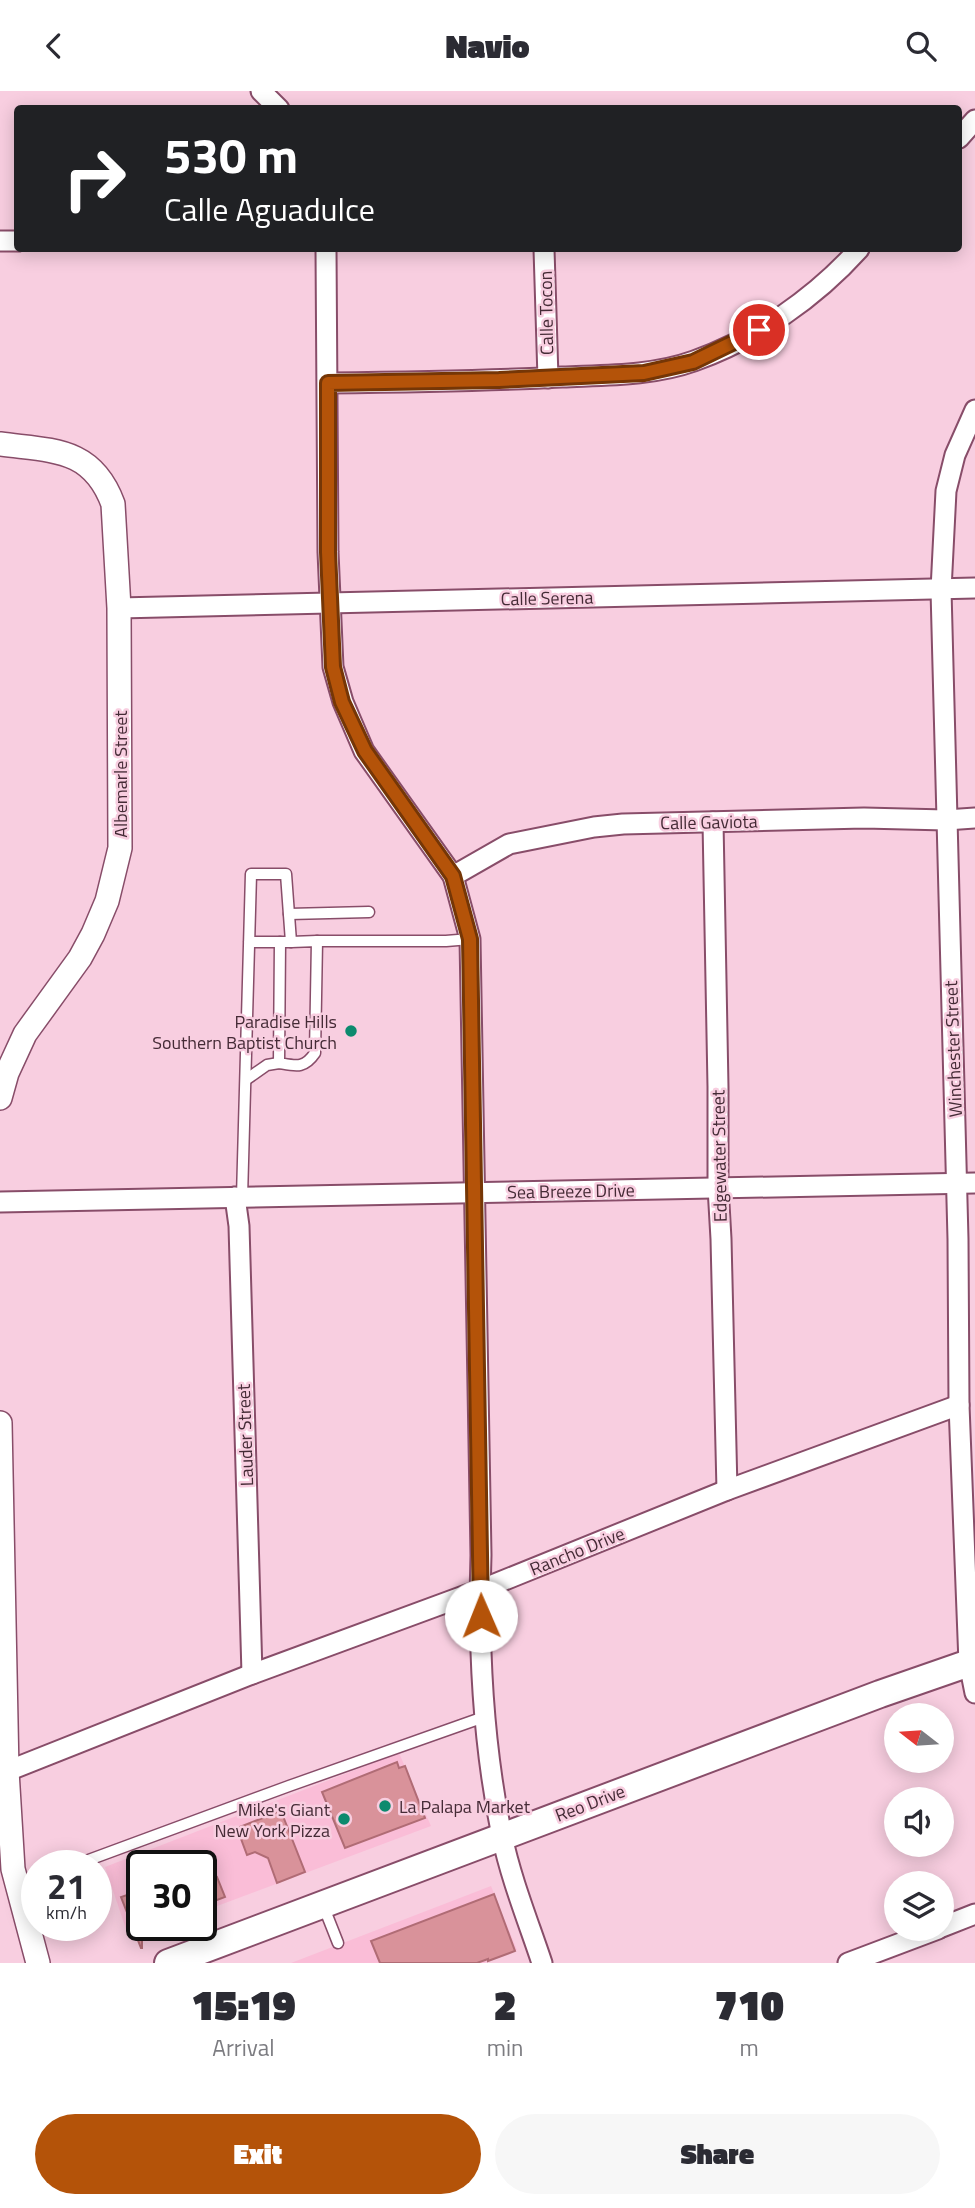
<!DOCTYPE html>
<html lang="en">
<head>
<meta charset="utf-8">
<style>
  :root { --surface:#fff; --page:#f7f7f7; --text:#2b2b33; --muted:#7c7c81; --accent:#b45309 }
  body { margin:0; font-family:"Titillium Web",sans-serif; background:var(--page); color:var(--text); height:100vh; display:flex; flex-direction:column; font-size:26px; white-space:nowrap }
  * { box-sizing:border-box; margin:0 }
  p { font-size:23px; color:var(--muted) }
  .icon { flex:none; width:38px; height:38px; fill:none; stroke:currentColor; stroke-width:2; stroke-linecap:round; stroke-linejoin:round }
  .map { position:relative; height:1872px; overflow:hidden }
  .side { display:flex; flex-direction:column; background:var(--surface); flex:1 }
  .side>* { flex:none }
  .guide { position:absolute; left:14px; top:14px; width:948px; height:147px; border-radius:7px; box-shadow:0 4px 18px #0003; background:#202124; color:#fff; overflow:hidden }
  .needle { width:46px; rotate:287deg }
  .tools { position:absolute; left:884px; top:1612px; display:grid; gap:14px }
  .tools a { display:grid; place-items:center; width:70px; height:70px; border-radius:50%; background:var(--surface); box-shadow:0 4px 18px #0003; font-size:35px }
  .speed { position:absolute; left:21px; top:1759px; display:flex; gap:14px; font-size:35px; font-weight:700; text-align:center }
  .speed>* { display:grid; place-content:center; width:91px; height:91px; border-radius:50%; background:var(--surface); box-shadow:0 4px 18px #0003; line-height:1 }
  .speed small { font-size:18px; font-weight:400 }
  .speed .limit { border:4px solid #111; border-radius:10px; background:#fff; color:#111 }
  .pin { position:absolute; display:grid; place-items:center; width:60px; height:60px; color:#fff; margin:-30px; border:4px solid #fff; border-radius:50%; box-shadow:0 2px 7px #0007 }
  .me { position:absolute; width:77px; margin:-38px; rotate:359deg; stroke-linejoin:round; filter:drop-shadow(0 0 5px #0008) }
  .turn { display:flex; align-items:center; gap:24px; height:147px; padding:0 35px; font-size:32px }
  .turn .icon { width:91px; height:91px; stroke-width:2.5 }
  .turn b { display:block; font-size:49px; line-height:60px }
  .eta { display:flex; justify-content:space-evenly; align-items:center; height:119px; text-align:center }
  .eta b { font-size:42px; font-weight:800; line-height:49px }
  .cta { display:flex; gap:14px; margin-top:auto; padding:14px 35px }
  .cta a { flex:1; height:80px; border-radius:42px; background:var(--accent); color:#fff; font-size:28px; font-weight:800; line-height:80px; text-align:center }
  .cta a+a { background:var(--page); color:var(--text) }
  header { display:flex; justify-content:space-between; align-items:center; height:91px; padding:0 35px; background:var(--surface); font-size:32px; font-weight:800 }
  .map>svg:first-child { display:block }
  .built { fill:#fabdd7 }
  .building { fill:#d9929a; stroke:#b06c75; stroke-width:2 }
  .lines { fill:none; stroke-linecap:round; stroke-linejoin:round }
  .service-casing { stroke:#884d69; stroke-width:13 }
  .minor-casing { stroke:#884d69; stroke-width:23 }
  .tertiary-casing { stroke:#884d69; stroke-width:26 }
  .secondary-casing { stroke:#884d69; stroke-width:30 }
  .service { stroke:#fff; stroke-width:10 }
  .minor { stroke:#fff; stroke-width:19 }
  .tertiary { stroke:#fff; stroke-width:23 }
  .secondary { stroke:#fff; stroke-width:26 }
  .route-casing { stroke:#753606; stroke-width:18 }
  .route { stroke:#b45309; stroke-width:12 }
  .poi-dot { fill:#0c8a6e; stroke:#f8cee0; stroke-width:2.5 }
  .labels { text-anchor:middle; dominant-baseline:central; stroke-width:5; stroke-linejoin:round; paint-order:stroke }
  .street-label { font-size:18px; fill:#452b36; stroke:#f8cee0 }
  .poi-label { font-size:18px; fill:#452b36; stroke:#f8cee0; text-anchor:end }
</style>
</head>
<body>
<header><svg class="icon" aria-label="back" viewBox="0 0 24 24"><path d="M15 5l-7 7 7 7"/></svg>Navio<svg class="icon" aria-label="search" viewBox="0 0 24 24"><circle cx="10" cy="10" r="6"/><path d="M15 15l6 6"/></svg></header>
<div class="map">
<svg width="975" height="1872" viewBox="0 0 975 1872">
  <rect width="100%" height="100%" fill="#f8cee0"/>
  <g class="built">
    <polygon points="399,1662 431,1735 201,1821 201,1774 142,1774 142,1834 165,1834 129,1847 105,1776"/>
    <polygon points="491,1795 517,1859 484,1872 291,1872"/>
  </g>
  <g class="building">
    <polygon points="397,1671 399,1677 405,1675 425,1727 345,1757 322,1701"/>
    <polygon points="281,1720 305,1781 277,1792 268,1767 255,1761 247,1764 237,1737"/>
    <polygon points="217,1786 225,1806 201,1815 201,1792"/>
    <polygon points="142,1799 142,1857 141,1857 121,1806"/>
    <polygon points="494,1803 515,1860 488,1870 488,1868 477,1872 380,1872 371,1850"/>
  </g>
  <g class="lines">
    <g class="service-casing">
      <g id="service">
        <polyline points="289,823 369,821"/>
        <polyline points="317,850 446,850 470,848"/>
        <path d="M280,851L279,972C296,975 304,978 315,962L317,850L291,851"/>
        <polyline points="247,988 267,974 279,972"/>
        <polyline points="242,1106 251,783 286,783 291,851 249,851"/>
        <polyline points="75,1774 289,1695 484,1626"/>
        <polyline points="18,1795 37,1788"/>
        <polyline points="323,1814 338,1852"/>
      </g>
    </g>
    <g class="minor-casing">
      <g id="minor">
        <polyline points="261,0 279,18"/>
        <polyline points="959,47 975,29"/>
        <polyline points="0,150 18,150"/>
        <path d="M326,158L328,461L333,576L343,611L364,660L453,785L470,848L481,1464C478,1557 483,1653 502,1745C511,1788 528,1830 542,1872"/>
        <polyline points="544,158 548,287"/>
        <path d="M328,292C406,291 484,290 562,286C606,284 652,285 694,270C756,248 815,207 859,158"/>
        <polyline points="975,319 955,364 946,400 941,499 958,1148 959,1314 969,1572 975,1602"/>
        <polyline points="119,517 975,497"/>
        <polyline points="713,731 718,996 718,1096 721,1148 727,1399"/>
        <polyline points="453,785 509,753 594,736 623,733 864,727 946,729 975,727"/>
        <polyline points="235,1106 239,1135 252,1583"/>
        <polyline points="0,1111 975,1092"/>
        <polyline points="0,1683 252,1583 480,1499 727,1399 959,1314"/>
        <polyline points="942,1836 975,1823"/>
        <polyline points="848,1872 938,1838"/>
      </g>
    </g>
    <g class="tertiary-casing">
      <g id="tertiary">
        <path d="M0,353C52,360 92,356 113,413L119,517L120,757L107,810L93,843L80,867L25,943L7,982L0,1007"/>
        <polyline points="0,1332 7,1680 13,1778 38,1872"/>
      </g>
    </g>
    <g class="secondary-casing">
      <polyline id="secondary" points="168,1872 880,1603 975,1570"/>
    </g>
    <use href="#service" class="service"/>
    <use href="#minor" class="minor"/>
    <use href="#tertiary" class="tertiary"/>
    <use href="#secondary" class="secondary"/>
  </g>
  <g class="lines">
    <g class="route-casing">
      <polyline id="route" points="481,1525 470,848 453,785 365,660 342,611 333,576 328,461 328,292 499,289 644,282 693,271 759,239"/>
    </g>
    <use href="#route" class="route"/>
  </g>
  <g class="poi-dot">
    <circle cx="351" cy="940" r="7"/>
    <circle cx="385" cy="1715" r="7"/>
    <circle cx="344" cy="1728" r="7"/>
  </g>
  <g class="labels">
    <g class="street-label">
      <text transform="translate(546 222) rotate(-91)">Calle Tocon</text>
      <text transform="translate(547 507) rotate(-1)">Calle Serena</text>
      <text transform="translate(120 683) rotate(-90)">Albemarle Street</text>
      <text transform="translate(709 731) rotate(-1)">Calle Gaviota</text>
      <text transform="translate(953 958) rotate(-92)">Winchester Street</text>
      <text transform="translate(719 1065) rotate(-91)">Edgewater Street</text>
      <text transform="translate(571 1100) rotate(-1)">Sea Breeze Drive</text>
      <text transform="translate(245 1344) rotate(-92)">Lauder Street</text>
      <text transform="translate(577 1460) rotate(-22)">Rancho Drive</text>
      <text transform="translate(590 1712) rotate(-21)">Reo Drive</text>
    </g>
    <g class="poi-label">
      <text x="337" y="930">Paradise Hills<tspan x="337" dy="21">Southern Baptist Church</tspan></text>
      <text x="399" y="1715" text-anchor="start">La Palapa Market</text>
      <text x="330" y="1718">Mike's Giant<tspan x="330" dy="21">New York Pizza</tspan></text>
    </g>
  </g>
</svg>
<div class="tools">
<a><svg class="needle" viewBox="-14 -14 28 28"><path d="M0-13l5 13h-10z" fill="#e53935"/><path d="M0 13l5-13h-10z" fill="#7c7c81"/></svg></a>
<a><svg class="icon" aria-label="sound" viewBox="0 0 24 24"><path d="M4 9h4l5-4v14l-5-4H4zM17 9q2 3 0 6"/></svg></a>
<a><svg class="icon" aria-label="layers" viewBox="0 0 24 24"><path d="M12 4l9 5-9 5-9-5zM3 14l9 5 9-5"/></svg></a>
</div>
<div class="speed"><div>21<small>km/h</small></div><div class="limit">30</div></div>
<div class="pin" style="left:759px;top:239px;background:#d93025"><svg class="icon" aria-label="arrive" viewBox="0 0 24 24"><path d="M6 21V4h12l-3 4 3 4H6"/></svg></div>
<svg class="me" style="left:481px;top:1525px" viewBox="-20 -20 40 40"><circle r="19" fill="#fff"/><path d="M0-13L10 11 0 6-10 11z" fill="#b45309"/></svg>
<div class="guide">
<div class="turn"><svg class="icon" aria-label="right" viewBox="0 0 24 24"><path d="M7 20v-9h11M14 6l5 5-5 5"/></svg><div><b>530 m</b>Calle Aguadulce</div></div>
</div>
</div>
<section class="side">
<div class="eta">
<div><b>15:19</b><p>Arrival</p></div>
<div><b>2</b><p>min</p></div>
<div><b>710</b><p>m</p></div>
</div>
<div class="cta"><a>Exit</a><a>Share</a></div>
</section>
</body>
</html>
